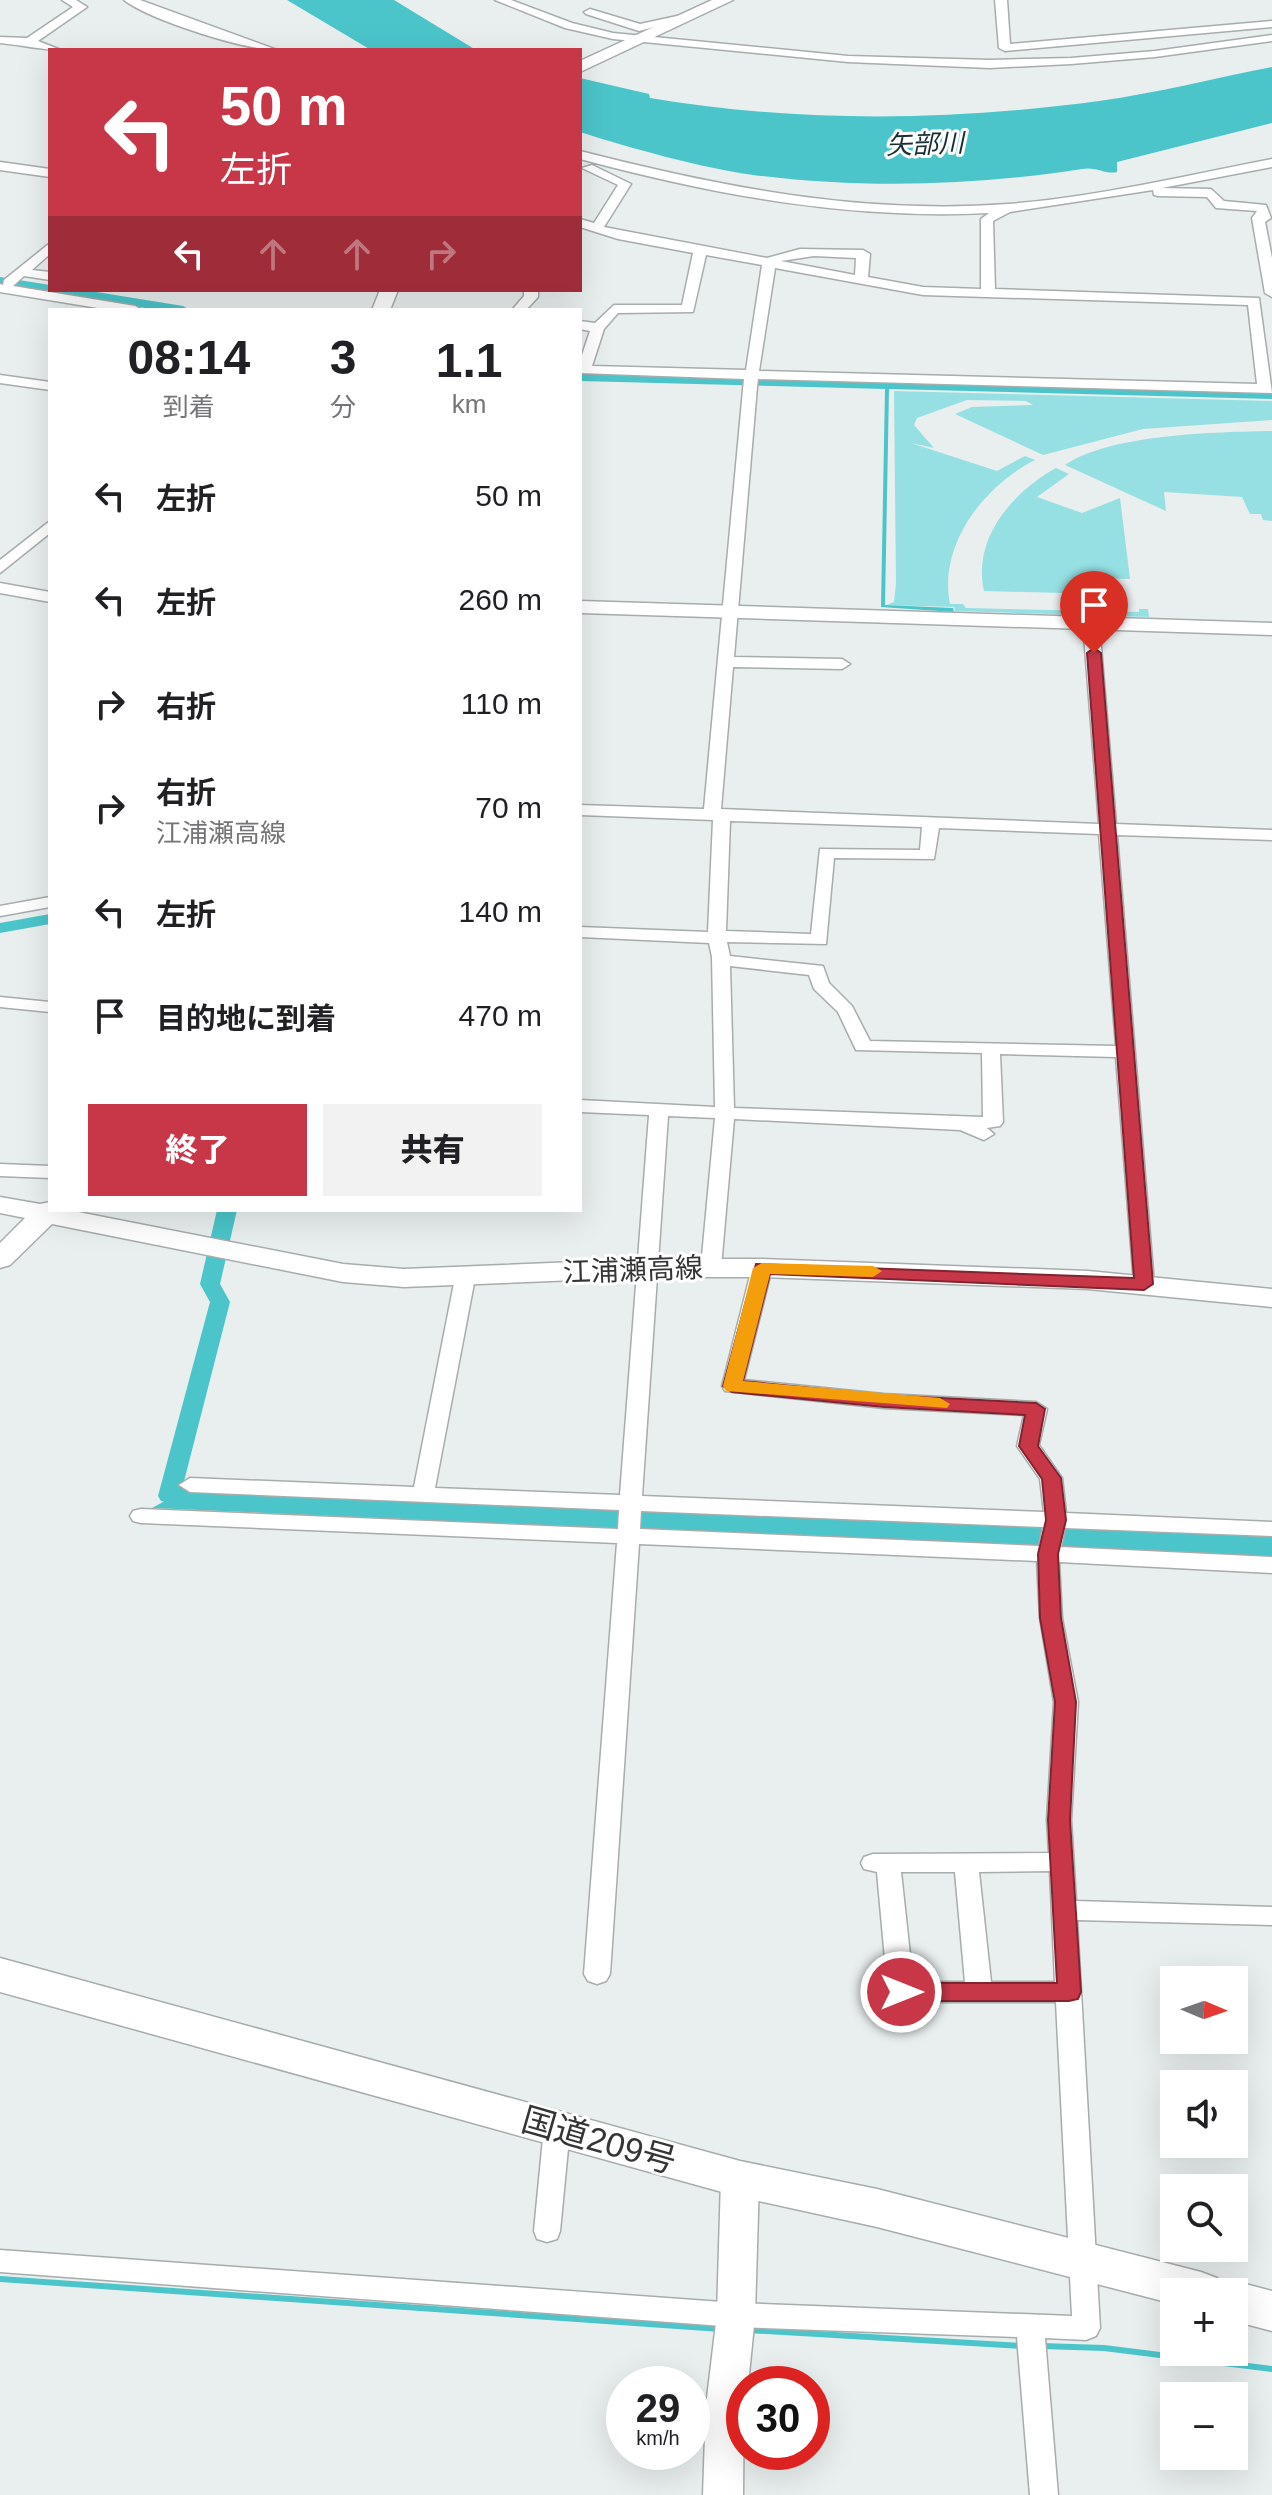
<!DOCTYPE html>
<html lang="ja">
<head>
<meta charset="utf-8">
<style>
  :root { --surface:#fff; --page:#f2f2f2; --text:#202124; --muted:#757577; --accent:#c73748 }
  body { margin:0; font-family:Arial,"Noto Sans JP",sans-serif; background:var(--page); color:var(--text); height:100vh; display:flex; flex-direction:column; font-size:30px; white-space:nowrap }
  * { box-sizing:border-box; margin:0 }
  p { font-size:26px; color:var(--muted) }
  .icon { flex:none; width:44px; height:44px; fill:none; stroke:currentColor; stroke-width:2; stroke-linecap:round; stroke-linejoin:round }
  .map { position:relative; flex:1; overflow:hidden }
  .panel { position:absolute; left:48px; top:308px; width:534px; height:904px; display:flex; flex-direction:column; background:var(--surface); border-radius:0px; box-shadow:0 8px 32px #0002 }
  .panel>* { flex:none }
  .top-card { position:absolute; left:48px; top:48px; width:534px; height:244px; border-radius:0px; box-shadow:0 8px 32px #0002; background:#c73748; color:#fff; overflow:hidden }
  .needle { width:52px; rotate:92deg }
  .fabs { position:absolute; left:1160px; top:1966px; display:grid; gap:16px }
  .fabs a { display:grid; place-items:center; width:88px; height:88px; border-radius:0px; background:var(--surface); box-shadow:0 8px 32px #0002; font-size:40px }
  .speed { position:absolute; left:606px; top:2366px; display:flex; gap:16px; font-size:40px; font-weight:700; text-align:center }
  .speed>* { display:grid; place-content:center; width:104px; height:104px; border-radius:50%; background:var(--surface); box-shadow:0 8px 32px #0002; line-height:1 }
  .speed small { font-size:20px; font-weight:400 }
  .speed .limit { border:12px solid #d22; background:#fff; color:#111 }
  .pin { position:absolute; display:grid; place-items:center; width:68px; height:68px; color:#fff; margin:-82px -34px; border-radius:50% 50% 50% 0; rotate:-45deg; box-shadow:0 0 8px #0007 }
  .pin .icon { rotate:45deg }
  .me { position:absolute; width:88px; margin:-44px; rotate:90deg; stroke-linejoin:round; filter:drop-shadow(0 0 6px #0008) }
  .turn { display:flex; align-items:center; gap:28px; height:168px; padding:0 40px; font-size:36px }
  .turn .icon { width:104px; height:104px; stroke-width:2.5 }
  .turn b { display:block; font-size:56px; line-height:68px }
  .lanes { display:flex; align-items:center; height:76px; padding:0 40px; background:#0003; justify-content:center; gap:40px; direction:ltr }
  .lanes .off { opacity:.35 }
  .eta { display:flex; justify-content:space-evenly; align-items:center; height:136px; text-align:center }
  .eta b { font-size:48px; font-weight:800; line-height:56px }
  .action { display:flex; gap:16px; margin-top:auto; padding:16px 40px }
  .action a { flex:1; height:92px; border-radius:0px; background:var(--accent); color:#fff; font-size:32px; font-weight:800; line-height:92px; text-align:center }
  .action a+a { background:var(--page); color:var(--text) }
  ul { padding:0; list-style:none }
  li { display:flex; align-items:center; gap:24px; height:104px; padding:0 40px }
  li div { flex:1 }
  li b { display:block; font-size:30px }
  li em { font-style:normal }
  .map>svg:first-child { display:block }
  .green { fill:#96e0e3 }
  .water { fill:#4bc5ca }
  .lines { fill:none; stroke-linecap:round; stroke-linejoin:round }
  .stream { stroke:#4bc5ca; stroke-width:6 }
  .canal { fill:#4bc5ca; fill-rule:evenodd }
  .minor-casing { stroke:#a7acac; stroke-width:3 }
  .tertiary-casing { stroke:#a7acac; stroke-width:3 }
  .secondary-casing { stroke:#a7acac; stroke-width:3 }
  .trunk-casing { stroke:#a7acac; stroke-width:3 }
  .minor { fill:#fff; fill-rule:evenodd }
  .tertiary { fill:#fff; fill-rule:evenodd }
  .secondary { fill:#fff; fill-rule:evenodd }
  .trunk { fill:#fff; fill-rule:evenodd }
  .route { fill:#c73748; stroke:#81242f; stroke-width:2 }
  .slow { fill:#f59e0b }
  .labels { text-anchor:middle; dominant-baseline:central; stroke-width:6; stroke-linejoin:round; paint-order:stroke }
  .far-water-label { font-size:26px; font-style:italic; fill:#182e2f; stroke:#fff }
  .street-label { font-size:28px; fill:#343636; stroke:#fff }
  .near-street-label { font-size:34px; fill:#343636; stroke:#fff }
</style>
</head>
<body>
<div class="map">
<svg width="1272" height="2495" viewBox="0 0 1272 2495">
  <rect width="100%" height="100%" fill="#e9eeee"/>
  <g class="green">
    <path d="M894,391L1272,401V420L1143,429L1043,455L955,414L972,407L1033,405L1026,401L967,400L917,418L914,425L934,448L911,443L997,471L1025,456L1035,460C985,485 938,544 950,604H963L966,608L1139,612V609H1148L1149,617L955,611L954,607L887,605L894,602L896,584Z"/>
    <path d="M1272,431V521L1263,520L1261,514H1250L1242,497L1164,492L1166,511L1065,465C1110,434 1217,432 1272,431Z"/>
    <path d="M1056,468L1069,474L1037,497L1082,513L1120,498L1130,579L1100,578V594L984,591C972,538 1013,492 1056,468Z"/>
  </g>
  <g class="water">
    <polygon points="287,0 394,0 476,50 371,50"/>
    <path d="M1272,67V123L1117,162V172C1106,175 1096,166 1082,169C974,186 862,189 753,175C702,168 630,148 580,132V78L649,94L650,98C801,123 948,121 1099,101C1157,93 1215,78 1272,67Z"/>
    <polygon points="580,373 1272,392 1272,399 889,389 885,605 953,608 954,612 881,607 885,389 580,381"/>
    <polygon points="185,1490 1272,1537 1272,1557 152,1508"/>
  </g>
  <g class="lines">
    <g class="stream">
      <polyline points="0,2279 721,2329"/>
      <polyline points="747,2330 1024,2346"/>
      <polyline points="1042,2346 1104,2348 1272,2369"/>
    </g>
    <g class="canal">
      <polygon points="0,277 50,285 50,290 84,290 183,306 190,310 158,310 0,285"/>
      <polygon points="50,914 50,924 0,933 0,923"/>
      <path d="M217,1210H237L220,1284L230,1302L182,1489L209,1492L212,1497L209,1502C195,1506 175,1505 161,1501L158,1496L210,1302L200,1284Z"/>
    </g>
    <g class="minor-casing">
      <g id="minor">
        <path d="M62,0H76L87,7L38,41L61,50C43,50 21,45 0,43V37L27,38L73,7Z"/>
        <path d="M124,0H140L277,50C244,50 150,20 124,0Z"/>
        <polygon points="495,0 511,0 572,23 613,33 848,56 990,60 1071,58 1155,51 1272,35 1272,41 1155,57 1071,64 990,68 848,62 613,39 565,28"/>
        <polygon points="995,0 1007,0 1010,44 1272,21 1272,27 1005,51 999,48"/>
        <polygon points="590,9 640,24 691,13 697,16 639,31 586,14 584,12"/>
        <path d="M580,151C721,187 861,215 1008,204C1097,197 1184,176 1272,159V167L1162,188L1211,189L1224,201L1266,205L1271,218L1265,222L1272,258V297L1265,293L1252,218L1257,211L1216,208L1207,197L1158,196L1154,195L1153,190L1010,212L993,221L995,289L1259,298L1272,393L758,379L757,387L734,657L842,659L850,664L842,669L733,667L721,809L1099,824L1083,623L1091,618L1099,623L1116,824L1272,830V840L1117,835L1154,1284L1144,1290L1134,1284L1116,1057L1000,1054L1003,1122L1000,1126L987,1128L994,1134L984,1140L960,1130L734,1119L721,1267L711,1273L701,1267L715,1118L668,1116L642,1496L1044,1512L1040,1479L1017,1446L1024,1415L884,1408L725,1391L722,1386L752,1268L762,1262L772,1268L744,1380L884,1394L1036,1402L1047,1409L1039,1445L1062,1478L1066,1513L1272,1522V1536L1065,1528L1061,1547L1272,1557V1573L1059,1562L1062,1618L1078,1702L1071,1820L1076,1901L1272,1907V1925L1077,1920L1100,2328L1096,2336L1086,2340L1045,2338L1058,2495H1030L1017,2337L736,2327L0,2272V2250L736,2303L1072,2316L1056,2002H901L892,1999L888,1992L877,1872L864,1869L861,1863L864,1857L873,1854L1049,1853L1047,1820L1054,1702L1040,1618L1037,1561L639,1544L610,1974L606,1981L597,1984L588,1981L584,1974L617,1543L141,1523L133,1521L130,1516L133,1511L141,1509L618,1529L619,1510L190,1492L179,1485L190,1478L414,1487L455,1278L465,1272L475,1278L435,1488L620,1495L649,1115L580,1112V1100L715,1107L712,957L709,943L580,937V927L708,932L713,820L580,815V805L704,809L744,379L580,373V361L590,331L580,329V321L595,323L614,305H682L693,253L618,239L580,227V219L594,223L618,185L582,168L592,165L631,184L604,227L767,258L800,249L863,250L870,254L868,277L923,287L981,289V219L989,213C849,220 714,195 580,159ZM706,255L762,265L746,370L592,366L604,329L618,313L693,312ZM814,256L856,258L855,275L781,261ZM775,268L923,295L1248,305L1257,384L759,371ZM730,821L922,827L920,850L820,849L811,934L726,931ZM939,828L1099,834L1116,1046L870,1041L852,1006L829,983L823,966L730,956L727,942L826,944L834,858L934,859ZM730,966L809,975L814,989L838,1012L856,1050L982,1053L983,1117L734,1108ZM641,1511L1043,1527L1039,1546L640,1529ZM1050,1871L1055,1982H991L979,1872ZM901,1872H955L965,1982H913Z"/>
        <polygon points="0,162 50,169 50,177 0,170"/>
        <polygon points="50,243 50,254 32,270 50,272 50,280 24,276 13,286 135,306 142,310 110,310 0,292 0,284 3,285 4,280"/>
        <polygon points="524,290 538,290 538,297 526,310 512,310 524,296"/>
        <polygon points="0,375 50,382 50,390 0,383"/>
        <polygon points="50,521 50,533 0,573 0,560"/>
        <polygon points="0,583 50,592 50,602 0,593"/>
        <polygon points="50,897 50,907 0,916 0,906"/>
        <polygon points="0,997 50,1002 50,1012 0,1007"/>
        <polygon points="0,1164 50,1166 50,1178 0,1176"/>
        <polygon points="557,2117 566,2121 570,2128 560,2231 557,2239 547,2242 537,2239 534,2231 544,2128 548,2121"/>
      </g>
    </g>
    <g class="tertiary-casing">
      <polygon id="tertiary" points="580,601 1272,623 1272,635 580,613"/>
    </g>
    <g class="secondary-casing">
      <g id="secondary">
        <polygon points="712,0 733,0 580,72 580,61"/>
        <polygon points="380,290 398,290 390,310 372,310"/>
        <polygon points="0,1197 40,1204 50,1202 50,1210 68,1210 343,1264 404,1269 650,1259 762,1259 1088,1271 1272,1289 1272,1307 1088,1289 762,1277 650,1277 404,1287 343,1282 52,1224 10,1265 0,1268 0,1243 25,1218 0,1213"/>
        <polygon points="740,2164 753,2168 759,2179 755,2315 748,2384 744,2384 743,2495 703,2495 706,2406 717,2315 721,2179 727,2168"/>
      </g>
    </g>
    <g class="trunk-casing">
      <polygon id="trunk" points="0,1958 740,2161 877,2189 1201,2272 1217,2278 1221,2286 1234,2281 1272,2291 1272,2331 1234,2321 1234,2292 1174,2292 1174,2304 877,2227 740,2197 0,1992"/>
    </g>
    <use href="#minor" class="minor"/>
    <use href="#tertiary" class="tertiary"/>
    <use href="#secondary" class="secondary"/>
    <use href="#trunk" class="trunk"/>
  </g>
  <polygon class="route" points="1094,648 1101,653 1153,1284 1144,1290 770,1274 743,1381 884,1395 1036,1403 1045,1409 1038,1446 1061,1478 1066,1520 1058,1554 1061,1618 1076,1702 1070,1820 1081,1992 1078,1999 1069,2001 901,2001 893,1998 890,1992 893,1985 901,1983 1057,1983 1048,1820 1055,1702 1040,1618 1038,1554 1046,1520 1042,1479 1019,1446 1025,1415 884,1407 732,1392 723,1386 756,1264 1134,1278 1087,653"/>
  <polygon class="slow" points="762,1263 873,1266 882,1271 873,1277 770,1274 743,1381 940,1398 950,1404 947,1408 726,1391 723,1386 753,1268"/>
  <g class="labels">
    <g class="far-water-label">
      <text transform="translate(925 144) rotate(-2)">矢部川</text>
    </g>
    <g class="street-label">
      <text transform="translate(633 1270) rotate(-2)">江浦瀬高線</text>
    </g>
    <g class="near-street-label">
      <text transform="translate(599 2140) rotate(16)">国道209号</text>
    </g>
  </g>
</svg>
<div class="fabs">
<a><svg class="needle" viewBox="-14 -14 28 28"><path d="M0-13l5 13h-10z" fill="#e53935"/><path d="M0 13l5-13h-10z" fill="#757577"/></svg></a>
<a><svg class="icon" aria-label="sound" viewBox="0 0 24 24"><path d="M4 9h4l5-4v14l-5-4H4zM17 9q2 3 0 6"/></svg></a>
<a><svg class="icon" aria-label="search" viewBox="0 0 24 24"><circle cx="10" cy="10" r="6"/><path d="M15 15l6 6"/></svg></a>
<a>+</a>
<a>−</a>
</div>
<div class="speed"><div>29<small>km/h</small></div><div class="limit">30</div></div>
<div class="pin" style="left:1094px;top:653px;background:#d93025"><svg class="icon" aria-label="arrive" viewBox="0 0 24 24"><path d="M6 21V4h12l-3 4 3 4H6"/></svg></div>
<svg class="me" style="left:901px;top:1992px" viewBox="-20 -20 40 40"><circle r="17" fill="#c73748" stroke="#fff" stroke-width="3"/><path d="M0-11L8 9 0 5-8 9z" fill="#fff"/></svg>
<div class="top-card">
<div class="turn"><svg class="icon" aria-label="left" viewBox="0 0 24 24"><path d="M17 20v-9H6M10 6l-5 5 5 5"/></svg><div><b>50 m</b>左折</div></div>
<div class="lanes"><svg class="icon" aria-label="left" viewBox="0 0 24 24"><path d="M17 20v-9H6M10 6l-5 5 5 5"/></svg><svg class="icon off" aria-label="ahead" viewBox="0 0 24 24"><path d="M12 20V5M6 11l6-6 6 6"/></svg><svg class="icon off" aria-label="ahead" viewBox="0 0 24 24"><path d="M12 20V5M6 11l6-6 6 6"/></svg><svg class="icon off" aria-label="right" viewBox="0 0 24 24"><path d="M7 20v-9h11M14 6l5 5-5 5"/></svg></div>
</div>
<section class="panel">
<div class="eta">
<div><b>08:14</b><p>到着</p></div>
<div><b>3</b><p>分</p></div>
<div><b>1.1</b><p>km</p></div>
</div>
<ul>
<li><svg class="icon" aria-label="left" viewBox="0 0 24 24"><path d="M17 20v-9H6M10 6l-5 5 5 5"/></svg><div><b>左折</b></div><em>50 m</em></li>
<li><svg class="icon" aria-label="left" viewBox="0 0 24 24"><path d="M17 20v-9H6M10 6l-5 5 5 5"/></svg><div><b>左折</b></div><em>260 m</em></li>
<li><svg class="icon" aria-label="right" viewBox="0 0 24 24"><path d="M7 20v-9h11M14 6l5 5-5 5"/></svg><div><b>右折</b></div><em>110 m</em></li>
<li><svg class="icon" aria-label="right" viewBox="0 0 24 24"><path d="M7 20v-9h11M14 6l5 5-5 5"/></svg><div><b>右折</b><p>江浦瀬高線</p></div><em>70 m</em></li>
<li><svg class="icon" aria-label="left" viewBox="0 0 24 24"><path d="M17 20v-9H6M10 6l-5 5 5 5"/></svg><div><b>左折</b></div><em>140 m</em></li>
<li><svg class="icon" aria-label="arrive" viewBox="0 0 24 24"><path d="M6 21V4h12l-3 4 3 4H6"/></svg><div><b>目的地に到着</b></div><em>470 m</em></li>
</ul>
<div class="action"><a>終了</a><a>共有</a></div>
</section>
</div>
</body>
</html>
